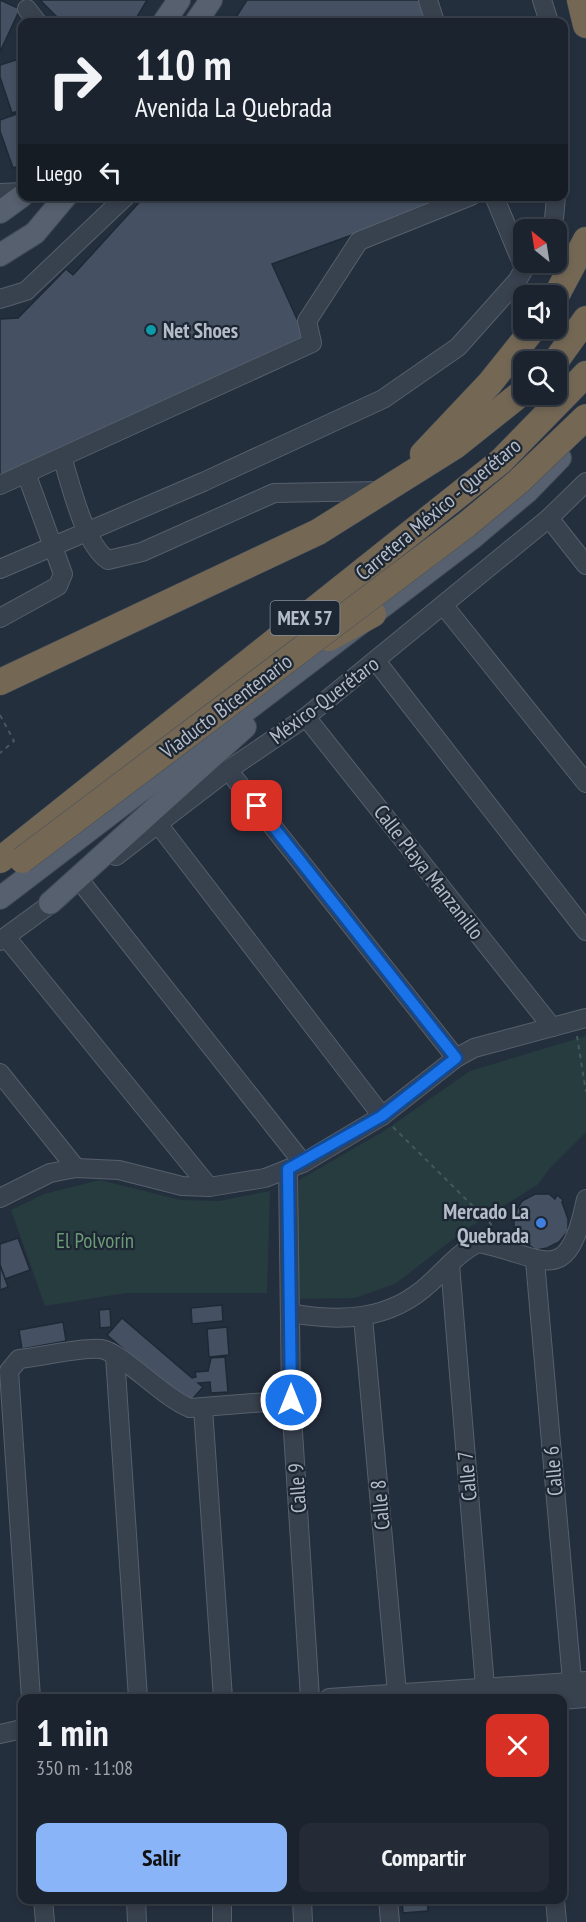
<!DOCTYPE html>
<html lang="es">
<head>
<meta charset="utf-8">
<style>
  :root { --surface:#1b232e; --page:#242b36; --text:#f1f3f6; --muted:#a0a4aa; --line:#39404a; --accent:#8ab4f8 }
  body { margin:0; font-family:"PT Sans Narrow",sans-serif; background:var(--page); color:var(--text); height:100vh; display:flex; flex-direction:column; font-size:22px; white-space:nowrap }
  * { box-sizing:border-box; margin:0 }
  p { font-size:20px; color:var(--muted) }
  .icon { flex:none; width:33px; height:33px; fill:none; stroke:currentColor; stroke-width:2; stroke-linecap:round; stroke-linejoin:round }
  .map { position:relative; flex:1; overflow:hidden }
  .side { position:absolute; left:18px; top:1694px; width:549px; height:210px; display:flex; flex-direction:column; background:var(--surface); border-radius:12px; box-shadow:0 3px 9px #0003,0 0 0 2px var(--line) }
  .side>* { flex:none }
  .hud { position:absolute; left:18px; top:18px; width:550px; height:183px; border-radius:12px; box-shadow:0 3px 9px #0003,0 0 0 2px var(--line); background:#1b232e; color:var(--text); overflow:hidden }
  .needle { width:39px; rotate:330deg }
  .buttons { position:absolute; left:513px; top:219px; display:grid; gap:12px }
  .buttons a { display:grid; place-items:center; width:54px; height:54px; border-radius:12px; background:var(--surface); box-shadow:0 3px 9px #0003,0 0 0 2px var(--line); font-size:30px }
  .pin { position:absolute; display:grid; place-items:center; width:51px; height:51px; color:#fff; margin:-26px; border-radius:12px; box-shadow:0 3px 9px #0006 }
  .me { position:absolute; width:66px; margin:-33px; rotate:0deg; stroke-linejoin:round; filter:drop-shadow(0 0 4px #0008) }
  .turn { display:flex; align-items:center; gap:21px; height:126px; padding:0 18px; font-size:27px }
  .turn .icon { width:78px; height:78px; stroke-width:2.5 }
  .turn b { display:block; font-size:42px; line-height:51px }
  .then { display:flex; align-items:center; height:57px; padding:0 18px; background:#0003; gap:12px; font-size:22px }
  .round { display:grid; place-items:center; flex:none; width:63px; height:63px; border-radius:12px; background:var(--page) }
  .overview { display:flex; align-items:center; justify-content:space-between; height:102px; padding:0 18px }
  h1 { font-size:36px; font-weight:800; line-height:45px }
  .action { display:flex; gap:12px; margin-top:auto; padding:12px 18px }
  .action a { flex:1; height:69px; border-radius:12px; background:var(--accent); color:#111; font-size:24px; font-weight:800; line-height:69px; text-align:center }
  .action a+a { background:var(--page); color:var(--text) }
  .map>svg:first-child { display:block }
  .green { fill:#263c3f }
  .building { fill:#455162; stroke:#1f2835; stroke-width:1.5 }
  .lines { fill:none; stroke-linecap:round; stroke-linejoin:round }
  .minor-casing { stroke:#565f6c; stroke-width:20 }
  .major-casing { stroke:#414a57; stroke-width:24 }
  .highway-casing { stroke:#434c59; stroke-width:27 }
  .path { stroke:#44595c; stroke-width:2; stroke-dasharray:4.5 4.5; stroke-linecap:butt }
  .minor { stroke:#38414e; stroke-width:18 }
  .major { stroke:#56606e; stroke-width:22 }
  .highway { stroke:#746855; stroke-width:26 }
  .highway-bridge-casing { stroke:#434c59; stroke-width:27; stroke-linecap:butt }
  .highway-bridge { stroke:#746855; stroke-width:26 }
  .route-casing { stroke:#114b97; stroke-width:15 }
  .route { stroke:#1a73e8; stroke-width:10 }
  .culture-dot { fill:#0f9aa8; stroke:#1d2633; stroke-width:2 }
  .shop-dot { fill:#3f7fe0; stroke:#1d2633; stroke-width:2 }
  .labels { text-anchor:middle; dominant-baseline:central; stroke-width:4.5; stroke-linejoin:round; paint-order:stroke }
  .shield { fill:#1d2633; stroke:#878f9c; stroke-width:1.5 }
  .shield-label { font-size:20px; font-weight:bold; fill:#b4bcc9 }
  .poi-label { font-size:21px; font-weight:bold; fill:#b4bcc9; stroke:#1d2633; text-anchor:start }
  .street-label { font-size:21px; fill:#b4bcc9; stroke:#1d2633 }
  .park-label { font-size:21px; fill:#6b9a76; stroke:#1d2633 }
</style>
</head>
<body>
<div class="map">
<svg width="586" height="1922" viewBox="0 0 586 1922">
  <rect width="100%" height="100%" fill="#242f3e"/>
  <g class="green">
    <polygon points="586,1036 586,1132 552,1166 537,1185 465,1230 395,1284 355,1298 297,1299 299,1180 384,1131 470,1071"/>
    <polygon points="100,1180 181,1200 219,1201 270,1191 267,1293 126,1293 45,1306 11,1210 44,1194"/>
  </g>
  <g class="building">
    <polygon points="0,0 20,9 0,52"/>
    <polygon points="40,0 147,0 134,22 62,22"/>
    <polygon points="247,0 419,0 427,22 233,22"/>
    <polygon points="22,58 22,110 12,113 0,77 0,65"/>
    <polygon points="22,112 22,165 13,168 0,131 0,120"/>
    <polygon points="145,196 459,196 272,264 307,341 0,479 0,319 18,318 66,269 73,275"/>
    <polygon points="535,1194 549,1194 555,1199 557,1195 563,1200 562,1202 568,1219 568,1231 559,1242 547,1248 536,1250 522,1240 517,1242 514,1236 518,1234 514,1227 514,1214 522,1201"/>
    <polygon points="18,1238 30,1270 5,1279 0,1265 0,1244"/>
    <polygon points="0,1265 8,1287 0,1290"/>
    <polygon points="222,1305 223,1321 192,1324 191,1308"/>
    <polygon points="110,1309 111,1327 100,1328 99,1310"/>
    <polygon points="122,1318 192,1378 196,1377 195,1372 208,1371 211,1358 225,1357 228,1392 211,1393 210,1382 198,1383 203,1387 188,1404 107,1335"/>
    <polygon points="63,1322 66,1341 22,1349 19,1330"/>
    <polygon points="227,1327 229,1355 209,1357 207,1329"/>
    <polygon points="402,1899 427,1899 428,1911 403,1913"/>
  </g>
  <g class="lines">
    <g class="minor-casing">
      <g id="minor">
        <polyline points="428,0 435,22"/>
        <polyline points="542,0 549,22"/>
        <polyline points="27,9 37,22"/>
        <polyline points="0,193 22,192"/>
        <polyline points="494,196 524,268"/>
        <polyline points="548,230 554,219 556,196"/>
        <polyline points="0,299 26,291 126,196"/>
        <path d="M62,457C71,485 84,544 108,560L142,552L274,493L381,491"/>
        <polyline points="0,485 312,343 307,321 359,241 471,196"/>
        <polyline points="549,518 586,565"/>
        <polyline points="0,569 203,482 383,399 458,347 517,281 528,262"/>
        <polyline points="444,606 586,783"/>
        <polyline points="0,618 58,586 63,574 26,473"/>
        <polyline points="376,661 586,931"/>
        <polyline points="306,717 552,1027"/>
        <polyline points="228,770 456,1058"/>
        <polyline points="158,824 382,1116"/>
        <polyline points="116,856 228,770 306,717 549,518 586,482"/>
        <polyline points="81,882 303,1163"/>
        <polyline points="6,937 209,1187"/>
        <polyline points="0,941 60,897"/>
        <polyline points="0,1073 76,1168"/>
        <polyline points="288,1169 291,1400 310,1698"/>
        <polyline points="0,1198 50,1173 76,1168 119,1170 182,1186 209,1187 265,1178 303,1163 382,1116 456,1058 474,1048 586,1018"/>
        <polyline points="535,1261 572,1681"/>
        <polyline points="450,1265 485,1687"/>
        <path d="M290,1313C340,1322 389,1321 429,1284C445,1270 459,1252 478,1243C545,1256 567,1291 586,1199"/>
        <polyline points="363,1317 397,1693"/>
        <polyline points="115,1356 138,1698"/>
        <polyline points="203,1408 223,1698"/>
        <path d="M31,1698L9,1371L19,1359C40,1357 81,1347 101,1349C122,1352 163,1398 190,1408L291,1400"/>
        <polyline points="329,1698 586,1681"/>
        <polyline points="562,1700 586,1698"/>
        <polyline points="0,1734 22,1729"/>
        <polyline points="43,1899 45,1922"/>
        <polyline points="136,1899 137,1922"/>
        <polyline points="222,1899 222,1922"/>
        <polyline points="302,1899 303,1922"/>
        <polyline points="388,1899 390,1922"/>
        <polyline points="555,1899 557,1922"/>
      </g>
    </g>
    <g class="major-casing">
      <g id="major">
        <polyline points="164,22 179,0"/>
        <polyline points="196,22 211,0"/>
        <polyline points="0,212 22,196"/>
        <polyline points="0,255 35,233 66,196"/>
        <polyline points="0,898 471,539 528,491 560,458"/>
        <polyline points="50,903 245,727"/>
      </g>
    </g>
    <g class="highway-casing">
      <g id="highway">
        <polyline points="580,0 586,25"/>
        <polyline points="556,296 586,240"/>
        <polyline points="555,362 586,319"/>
        <polyline points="423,454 490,383 534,328"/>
        <polyline points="329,638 373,614"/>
        <polyline points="0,682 318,532 455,446 524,391"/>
        <polyline points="0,860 501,461 586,374"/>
      </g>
    </g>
    <g class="path">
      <polyline points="0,715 14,741 0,753"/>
      <polyline points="577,1036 586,1092"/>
      <polyline points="393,1127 491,1224 491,1231"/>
    </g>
    <use href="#minor" class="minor"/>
    <use href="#major" class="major"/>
    <use href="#highway" class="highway"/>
    <g class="highway-bridge-casing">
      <polyline id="highway-bridge" points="22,860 466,525 518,482 586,417"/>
    </g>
    <use href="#highway-bridge" class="highway-bridge"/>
  </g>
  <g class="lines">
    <g class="route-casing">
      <polyline id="route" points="257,806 456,1058 382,1116 288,1169 291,1400"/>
    </g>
    <use href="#route" class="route"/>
  </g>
  <circle class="culture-dot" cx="151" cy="330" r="6"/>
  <circle class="shop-dot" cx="541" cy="1223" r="6"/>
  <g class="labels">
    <rect class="shield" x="270.5" y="601" width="69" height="34" rx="4.5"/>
    <g class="shield-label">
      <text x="305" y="618">MEX 57</text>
    </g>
    <g class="poi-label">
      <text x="163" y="330">Net Shoes</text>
      <text x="529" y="1211" text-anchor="end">Mercado La<tspan x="529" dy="24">Quebrada</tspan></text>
    </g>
    <g class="street-label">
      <text transform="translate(438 509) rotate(-40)">Carretera México - Querétaro</text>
      <text transform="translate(324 700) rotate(-37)">México-Querétaro</text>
      <text transform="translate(226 706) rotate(-37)">Viaducto Bicentenario</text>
      <text transform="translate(429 872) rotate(52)">Calle Playa Manzanillo</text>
      <text transform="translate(553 1471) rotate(-95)">Calle 6</text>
      <text transform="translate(467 1476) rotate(-95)">Calle 7</text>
      <text transform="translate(297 1488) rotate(-94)">Calle 9</text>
      <text transform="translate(380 1505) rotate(-95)">Calle 8</text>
    </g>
    <g class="park-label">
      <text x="95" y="1240">El Polvorín</text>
    </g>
  </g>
</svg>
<div class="buttons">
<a><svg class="needle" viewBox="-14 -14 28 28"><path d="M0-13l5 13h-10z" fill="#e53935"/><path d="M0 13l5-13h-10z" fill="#a0a4aa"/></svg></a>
<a><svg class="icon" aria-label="sound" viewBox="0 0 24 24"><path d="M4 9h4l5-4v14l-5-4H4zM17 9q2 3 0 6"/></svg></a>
<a><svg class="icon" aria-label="search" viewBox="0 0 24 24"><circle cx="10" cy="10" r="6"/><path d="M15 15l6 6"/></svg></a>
</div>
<div class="pin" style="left:257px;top:806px;background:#d93025"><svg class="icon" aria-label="arrive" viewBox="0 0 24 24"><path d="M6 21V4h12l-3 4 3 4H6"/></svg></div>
<svg class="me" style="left:291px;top:1400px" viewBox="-20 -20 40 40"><circle r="17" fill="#1a73e8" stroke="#fff" stroke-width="3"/><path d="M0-11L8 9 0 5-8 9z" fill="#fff"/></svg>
<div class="hud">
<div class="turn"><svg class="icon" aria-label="right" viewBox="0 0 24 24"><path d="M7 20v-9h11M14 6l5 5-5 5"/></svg><div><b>110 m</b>Avenida La Quebrada</div></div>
<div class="then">Luego<svg class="icon" aria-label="left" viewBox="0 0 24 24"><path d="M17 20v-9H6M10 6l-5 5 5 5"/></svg></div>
</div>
<section class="side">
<div class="overview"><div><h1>1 min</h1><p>350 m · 11:08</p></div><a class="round" style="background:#d93025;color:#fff"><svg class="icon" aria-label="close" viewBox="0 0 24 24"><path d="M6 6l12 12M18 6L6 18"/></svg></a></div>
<div class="action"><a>Salir</a><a>Compartir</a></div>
</section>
</div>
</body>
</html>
